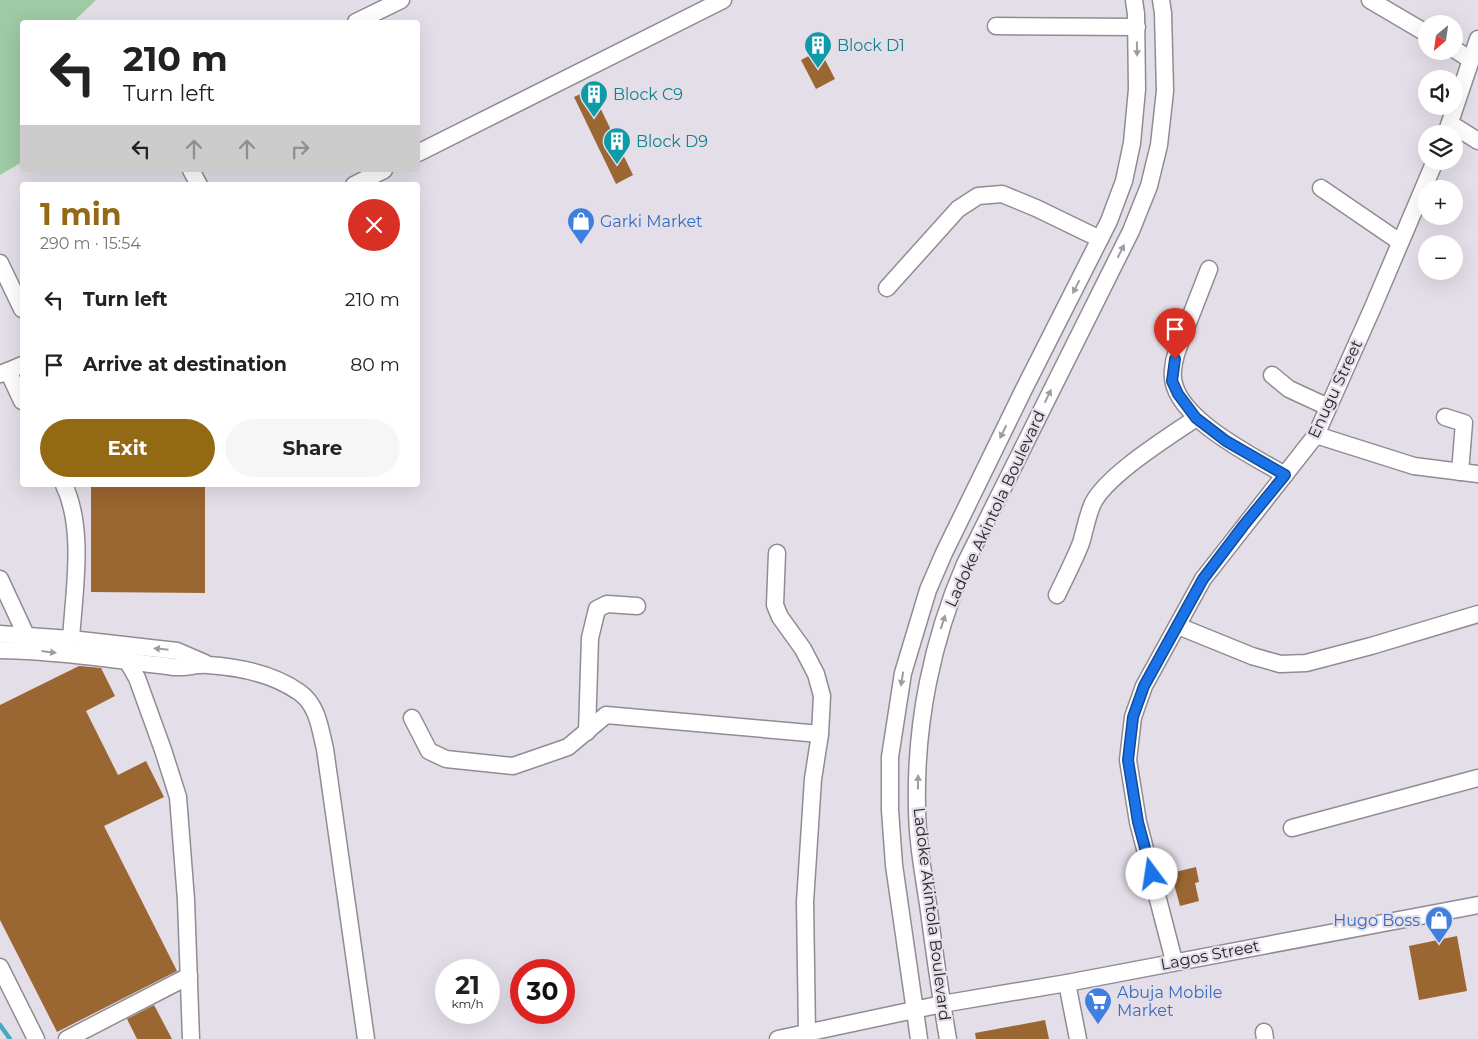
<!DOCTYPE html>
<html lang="en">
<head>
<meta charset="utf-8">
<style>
  :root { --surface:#fff; --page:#f6f6f6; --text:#222; --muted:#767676; --accent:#936913 }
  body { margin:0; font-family:Montserrat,sans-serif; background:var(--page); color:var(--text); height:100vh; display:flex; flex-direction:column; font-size:19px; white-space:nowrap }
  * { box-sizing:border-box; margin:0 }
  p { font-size:16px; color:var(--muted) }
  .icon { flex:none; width:28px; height:28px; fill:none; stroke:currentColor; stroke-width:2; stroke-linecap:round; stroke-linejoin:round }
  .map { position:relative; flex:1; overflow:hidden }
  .details { position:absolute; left:20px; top:182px; width:400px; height:305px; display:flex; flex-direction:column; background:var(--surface); border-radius:5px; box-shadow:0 5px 20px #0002 }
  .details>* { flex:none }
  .top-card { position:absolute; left:20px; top:20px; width:400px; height:152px; border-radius:5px; box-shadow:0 5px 20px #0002; background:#fff; color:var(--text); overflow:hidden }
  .needle { width:32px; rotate:209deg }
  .controls { position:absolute; left:1418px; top:15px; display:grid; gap:10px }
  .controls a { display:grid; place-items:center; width:45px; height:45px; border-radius:50%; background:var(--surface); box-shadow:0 5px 20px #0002; font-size:25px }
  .speed { position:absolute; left:435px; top:959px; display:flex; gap:10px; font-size:25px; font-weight:700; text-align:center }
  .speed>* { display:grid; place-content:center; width:65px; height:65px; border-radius:50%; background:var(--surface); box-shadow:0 5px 20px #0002; line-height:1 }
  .speed small { font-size:12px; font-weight:400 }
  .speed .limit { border:8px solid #d22; background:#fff; color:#111 }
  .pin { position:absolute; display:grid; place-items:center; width:42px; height:42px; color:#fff; margin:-51px -21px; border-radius:50% 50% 50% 0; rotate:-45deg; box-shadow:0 0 5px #0007 }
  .pin .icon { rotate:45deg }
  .me { position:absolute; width:55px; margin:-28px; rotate:346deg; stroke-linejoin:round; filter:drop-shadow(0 0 4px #0008) }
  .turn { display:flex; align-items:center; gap:18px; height:105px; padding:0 20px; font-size:22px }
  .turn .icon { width:65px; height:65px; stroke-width:2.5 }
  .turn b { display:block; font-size:35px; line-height:42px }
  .lanes { display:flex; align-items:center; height:48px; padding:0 20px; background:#0003; justify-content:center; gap:25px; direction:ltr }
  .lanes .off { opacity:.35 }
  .round { display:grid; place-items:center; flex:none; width:52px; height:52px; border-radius:26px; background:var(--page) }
  .summary { display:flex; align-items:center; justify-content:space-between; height:85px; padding:0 20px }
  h1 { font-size:30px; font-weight:700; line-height:38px; color:var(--accent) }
  .button { display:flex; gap:10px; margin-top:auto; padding:10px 20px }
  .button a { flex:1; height:58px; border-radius:30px; background:var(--accent); color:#fff; font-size:20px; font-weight:700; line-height:58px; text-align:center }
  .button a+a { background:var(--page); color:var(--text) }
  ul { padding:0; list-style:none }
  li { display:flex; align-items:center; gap:15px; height:65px; padding:0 20px }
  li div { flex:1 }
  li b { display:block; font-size:19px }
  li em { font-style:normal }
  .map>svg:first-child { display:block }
  .green { fill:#9ecaa4 }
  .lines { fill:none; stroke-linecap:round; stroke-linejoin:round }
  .stream { stroke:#46aabf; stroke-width:4.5 }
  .building { fill:#9a6631 }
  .minor-casing { stroke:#908b94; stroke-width:19 }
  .minor { stroke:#fff; stroke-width:16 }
  .oneway { fill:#9e9d9f }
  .route-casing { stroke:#114b97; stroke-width:12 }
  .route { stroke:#1a73e8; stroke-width:9 }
  .labels { text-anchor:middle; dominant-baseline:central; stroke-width:4.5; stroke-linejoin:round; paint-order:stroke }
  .culture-label { font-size:16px; fill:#0d838f; stroke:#e4dee8; text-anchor:start }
  .shop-label { font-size:16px; fill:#366cbe; stroke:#e4dee8; text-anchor:start }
  .street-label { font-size:16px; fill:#272529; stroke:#e4dee8 }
</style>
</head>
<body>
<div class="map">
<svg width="1478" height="1039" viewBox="0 0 1478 1039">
  <rect width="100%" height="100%" fill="#e4dee8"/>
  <polygon class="green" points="0,0 96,0 75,20 75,22 22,22 22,162 0,175"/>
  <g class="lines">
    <polyline class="stream" points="0,1025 10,1039"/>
  </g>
  <g class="building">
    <polygon points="820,50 835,79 816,89 801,60"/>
    <polygon points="591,89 633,175 616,184 574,97"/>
    <polygon points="91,486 205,487 205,593 91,592"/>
    <polygon points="79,666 101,668 115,696 86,711 118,775 146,761 164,797 104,826 177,971 57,1032 0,920 0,705"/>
    <polygon points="1196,867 1199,882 1195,883 1199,901 1180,906 1171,873"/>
    <polygon points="1457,936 1467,991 1419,1000 1409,946"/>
    <polygon points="154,1005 172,1039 137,1039 127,1019"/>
    <polygon points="1045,1020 1049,1039 976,1039 975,1033"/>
  </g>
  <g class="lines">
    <g class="minor-casing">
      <g id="minor">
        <polyline points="1370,0 1426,33"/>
        <polyline points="356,22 401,0"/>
        <polyline points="996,26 1137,27"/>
        <polyline points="1454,49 1471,60"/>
        <polyline points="1451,124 1478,141"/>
        <polyline points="1446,134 1478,39"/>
        <polyline points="418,153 723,0"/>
        <polyline points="191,170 199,185"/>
        <polyline points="354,185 384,170"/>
        <polyline points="1321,188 1400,242"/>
        <polyline points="0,263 22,309"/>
        <path d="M1209,269C1202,287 1195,305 1188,323C1182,339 1174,353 1173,370C1167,415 1253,456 1285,475"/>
        <polyline points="887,288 958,209 978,196 1002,194 1036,208 1100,239"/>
        <polyline points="8,371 22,365"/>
        <polyline points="0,374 8,371 22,401"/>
        <polyline points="1272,375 1289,389 1328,407"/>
        <polyline points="1445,417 1464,423 1460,472"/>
        <polyline points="1316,435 1414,466 1478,474"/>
        <path d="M64,485C85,529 74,591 71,639"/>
        <polyline points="777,553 775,605 780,617 803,649 816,674 822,696 820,734 813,779 805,902 807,1033"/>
        <polyline points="0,579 26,635"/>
        <path d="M1057,595C1065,578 1074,561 1081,543C1085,530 1087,516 1093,503C1108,474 1169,437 1196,418"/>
        <polyline points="1178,626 1252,656 1280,664 1306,663 1371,646 1478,614"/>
        <polyline points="0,634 71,639 177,651 205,663"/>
        <polyline points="118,645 137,678 163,750 178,797 186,900 191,1039"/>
        <path d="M0,650C58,651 116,660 174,667C186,668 197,664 208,665C239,667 273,674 299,692C318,705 320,729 325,749L366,1039"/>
        <polyline points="412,718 429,751 446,759 513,766 568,747 606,715 820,734"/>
        <polyline points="587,732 590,638 597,609 607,604 637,606"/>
        <polyline points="1292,828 1478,778"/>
        <polyline points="1174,961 1138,822 1128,760 1133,717 1144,686 1203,579 1316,435 1373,307 1435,161"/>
        <polyline points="0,967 36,1039"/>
        <polyline points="1067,983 1078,1039"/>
        <polyline points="1264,1032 1265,1039"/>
        <polyline points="67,1039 189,976"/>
        <polyline points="778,1039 942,1004 1067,983 1478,905"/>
        <polyline points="919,1039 894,865 890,810 890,757 903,673 928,590 944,553 1024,389 1109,221 1124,181 1132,143 1137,89 1136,14 1134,0"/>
        <path d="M948,1039C940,994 934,949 928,904C923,872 917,839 917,807C915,724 932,640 965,564L1131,231L1149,186L1159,145L1165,91L1163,13L1161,0"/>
      </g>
    </g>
    <use href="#minor" class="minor"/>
  </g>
  <defs><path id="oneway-solid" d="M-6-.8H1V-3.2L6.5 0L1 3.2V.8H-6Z" transform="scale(1.25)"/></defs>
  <g class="oneway">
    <use href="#oneway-solid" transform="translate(1137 49) rotate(89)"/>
    <use href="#oneway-solid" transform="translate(1121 251) rotate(-63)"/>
    <use href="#oneway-solid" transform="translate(1076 287) rotate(117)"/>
    <use href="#oneway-solid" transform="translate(1048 396) rotate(-64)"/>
    <use href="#oneway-solid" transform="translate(1003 432) rotate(116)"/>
    <use href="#oneway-solid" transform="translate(943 622) rotate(-72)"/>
    <use href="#oneway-solid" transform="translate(161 649) rotate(-174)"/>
    <use href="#oneway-solid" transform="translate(49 652) rotate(7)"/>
    <use href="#oneway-solid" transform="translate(902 679) rotate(99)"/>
    <use href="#oneway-solid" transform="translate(918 782) rotate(-89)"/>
  </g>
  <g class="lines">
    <g class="route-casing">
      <polyline id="route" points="1152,874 1138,822 1128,760 1133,717 1144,686 1203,579 1244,525 1285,475 1226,441 1196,418 1178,394 1172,381 1175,359"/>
    </g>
    <use href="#route" class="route"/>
  </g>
  <defs>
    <g id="building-pin" transform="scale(1.4375)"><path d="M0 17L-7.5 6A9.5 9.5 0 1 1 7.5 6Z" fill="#0f9aa8" stroke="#e4dee8"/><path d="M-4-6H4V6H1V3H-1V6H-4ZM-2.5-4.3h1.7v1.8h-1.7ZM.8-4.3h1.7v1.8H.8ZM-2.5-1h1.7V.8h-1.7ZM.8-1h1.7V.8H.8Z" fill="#fff"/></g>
    <g id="shop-pin" transform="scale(1.4375)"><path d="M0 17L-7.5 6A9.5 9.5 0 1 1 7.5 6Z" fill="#3f7fe0" stroke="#e4dee8"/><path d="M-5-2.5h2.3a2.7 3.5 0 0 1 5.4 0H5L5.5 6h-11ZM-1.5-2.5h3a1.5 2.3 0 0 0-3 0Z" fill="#fff"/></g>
    <g id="supermarket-pin" transform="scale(1.4375)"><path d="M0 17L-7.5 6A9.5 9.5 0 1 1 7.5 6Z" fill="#3f7fe0" stroke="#e4dee8"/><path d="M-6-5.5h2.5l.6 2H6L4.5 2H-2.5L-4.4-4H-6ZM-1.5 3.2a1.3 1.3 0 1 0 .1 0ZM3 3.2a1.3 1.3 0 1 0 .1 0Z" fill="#fff"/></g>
  </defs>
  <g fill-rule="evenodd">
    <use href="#building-pin" x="818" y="45"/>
    <use href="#building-pin" x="594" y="94"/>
    <use href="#building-pin" x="617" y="141"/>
    <use href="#shop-pin" x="581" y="221"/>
    <use href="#shop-pin" x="1439" y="920"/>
    <use href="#supermarket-pin" x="1098" y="1001"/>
  </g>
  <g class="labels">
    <g class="culture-label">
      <text x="837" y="45">Block D1</text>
      <text x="613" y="94">Block C9</text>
      <text x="636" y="141">Block D9</text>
    </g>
    <g class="shop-label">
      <text x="600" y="221">Garki Market</text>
      <text x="1420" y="920" text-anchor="end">Hugo Boss</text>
      <text x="1117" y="992">Abuja Mobile<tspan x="1117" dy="18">Market</tspan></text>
    </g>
    <g class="street-label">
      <text transform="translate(1335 389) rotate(-65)">Enugu Street</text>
      <text transform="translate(995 509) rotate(-65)">Ladoke Akintola Boulevard</text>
      <text transform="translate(932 914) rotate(83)">Ladoke Akintola Boulevard</text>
      <text transform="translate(1210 955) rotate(-11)">Lagos Street</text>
    </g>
  </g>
</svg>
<div class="controls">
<a><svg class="needle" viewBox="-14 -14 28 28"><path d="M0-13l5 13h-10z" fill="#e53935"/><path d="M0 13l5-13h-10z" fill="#767676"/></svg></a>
<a><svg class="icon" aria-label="sound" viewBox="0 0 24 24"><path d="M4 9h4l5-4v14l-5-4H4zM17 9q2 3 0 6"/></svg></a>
<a><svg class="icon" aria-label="layers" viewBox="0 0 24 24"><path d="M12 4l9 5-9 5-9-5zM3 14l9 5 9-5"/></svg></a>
<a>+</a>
<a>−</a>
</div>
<div class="speed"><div>21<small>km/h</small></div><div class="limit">30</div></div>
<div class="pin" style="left:1175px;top:359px;background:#d93025"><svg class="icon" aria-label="arrive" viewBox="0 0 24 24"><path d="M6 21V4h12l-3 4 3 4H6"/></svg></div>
<svg class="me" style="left:1152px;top:874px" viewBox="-20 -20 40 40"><circle r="19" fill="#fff"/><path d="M0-13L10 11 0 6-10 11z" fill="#1a73e8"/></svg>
<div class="top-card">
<div class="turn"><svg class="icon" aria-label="left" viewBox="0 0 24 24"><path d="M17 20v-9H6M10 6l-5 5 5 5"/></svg><div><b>210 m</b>Turn left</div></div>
<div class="lanes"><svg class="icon" aria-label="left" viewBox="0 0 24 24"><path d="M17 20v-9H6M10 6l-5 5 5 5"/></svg><svg class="icon off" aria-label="ahead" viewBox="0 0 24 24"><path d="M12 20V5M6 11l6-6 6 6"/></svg><svg class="icon off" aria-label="ahead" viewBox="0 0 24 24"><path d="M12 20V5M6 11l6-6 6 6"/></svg><svg class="icon off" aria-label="right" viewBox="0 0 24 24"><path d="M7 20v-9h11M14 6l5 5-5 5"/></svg></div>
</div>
<section class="details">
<div class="summary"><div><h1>1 min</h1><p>290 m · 15:54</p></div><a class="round" style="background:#d93025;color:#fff"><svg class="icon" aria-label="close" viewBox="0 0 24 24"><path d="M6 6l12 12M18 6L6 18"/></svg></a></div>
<ul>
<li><svg class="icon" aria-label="left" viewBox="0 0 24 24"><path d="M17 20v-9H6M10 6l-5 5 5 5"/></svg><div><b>Turn left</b></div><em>210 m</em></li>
<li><svg class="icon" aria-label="arrive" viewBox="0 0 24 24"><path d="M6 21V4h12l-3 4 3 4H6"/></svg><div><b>Arrive at destination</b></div><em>80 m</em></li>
</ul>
<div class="button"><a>Exit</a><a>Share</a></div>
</section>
</div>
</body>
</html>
